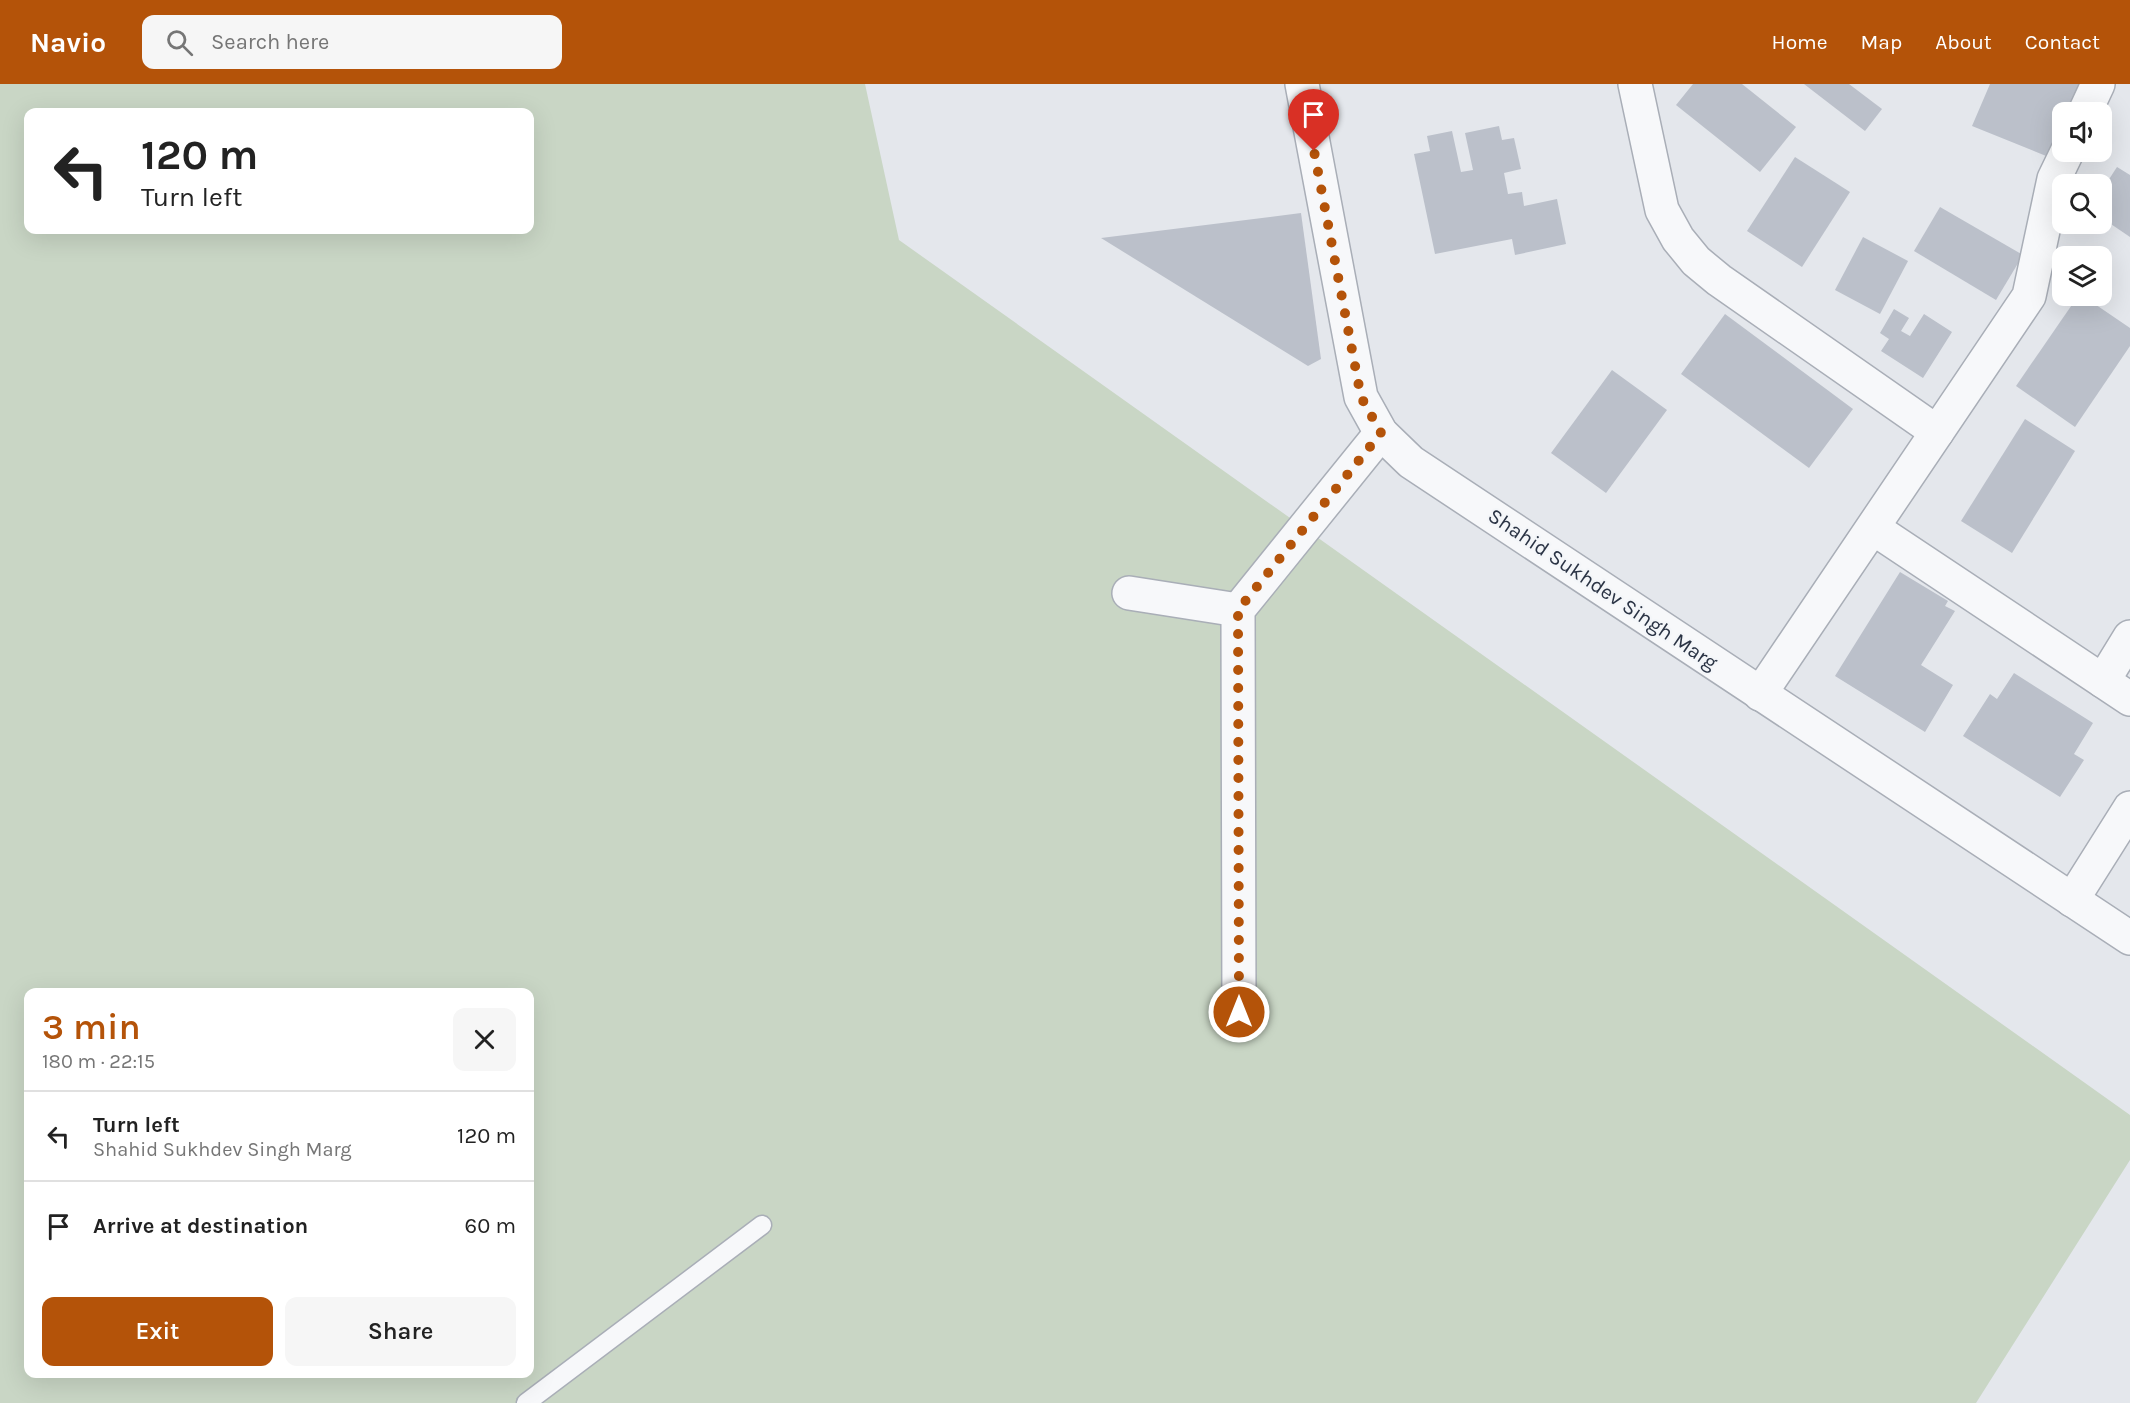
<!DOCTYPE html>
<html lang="en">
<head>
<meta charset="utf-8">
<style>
  :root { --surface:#fff; --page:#f6f6f6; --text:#222; --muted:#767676; --line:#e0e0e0; --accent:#b45309 }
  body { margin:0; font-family:Karla,sans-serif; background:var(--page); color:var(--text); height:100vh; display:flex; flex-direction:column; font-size:22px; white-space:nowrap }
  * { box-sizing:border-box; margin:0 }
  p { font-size:20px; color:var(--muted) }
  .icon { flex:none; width:33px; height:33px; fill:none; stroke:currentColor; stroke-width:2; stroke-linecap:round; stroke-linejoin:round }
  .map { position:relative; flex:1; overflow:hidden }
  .details { position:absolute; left:24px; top:904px; width:510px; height:390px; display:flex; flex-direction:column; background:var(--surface); border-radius:12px; box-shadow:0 6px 24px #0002 }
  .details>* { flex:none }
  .top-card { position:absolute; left:24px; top:24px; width:510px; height:126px; border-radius:12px; box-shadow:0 6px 24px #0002; background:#fff; color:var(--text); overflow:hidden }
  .tools { position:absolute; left:2052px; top:18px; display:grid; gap:12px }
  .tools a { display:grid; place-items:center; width:60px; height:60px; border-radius:12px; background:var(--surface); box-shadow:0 6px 24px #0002; font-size:30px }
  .pin { position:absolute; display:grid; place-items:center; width:51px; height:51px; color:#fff; margin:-62px -26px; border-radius:50% 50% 50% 0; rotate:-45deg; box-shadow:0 0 6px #0007 }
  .pin .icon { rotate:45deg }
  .me { position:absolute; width:66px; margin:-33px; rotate:0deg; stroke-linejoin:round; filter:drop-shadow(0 0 4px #0008) }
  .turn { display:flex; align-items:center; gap:21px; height:126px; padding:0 18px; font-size:27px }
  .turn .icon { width:78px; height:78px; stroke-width:2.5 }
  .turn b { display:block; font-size:42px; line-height:51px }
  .round { display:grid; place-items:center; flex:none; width:63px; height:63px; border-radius:12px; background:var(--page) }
  .summary { display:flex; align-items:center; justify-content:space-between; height:102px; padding:0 18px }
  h1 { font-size:36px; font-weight:600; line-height:45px; color:var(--accent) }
  .primary-button { display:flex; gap:12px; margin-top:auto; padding:12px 18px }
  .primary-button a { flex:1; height:69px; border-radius:12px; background:var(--accent); color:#fff; font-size:24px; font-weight:600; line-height:69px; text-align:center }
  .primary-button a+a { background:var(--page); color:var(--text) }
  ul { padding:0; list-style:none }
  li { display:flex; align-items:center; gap:18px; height:90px; padding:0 18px; border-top:2px solid var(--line) }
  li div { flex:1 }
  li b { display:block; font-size:22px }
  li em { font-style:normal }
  header { display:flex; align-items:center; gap:36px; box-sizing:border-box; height:84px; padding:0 30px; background:var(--accent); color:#fff }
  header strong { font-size:28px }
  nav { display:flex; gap:33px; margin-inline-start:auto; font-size:21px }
  .search { width:420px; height:54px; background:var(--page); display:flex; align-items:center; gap:15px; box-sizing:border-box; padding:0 21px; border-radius:12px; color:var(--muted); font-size:22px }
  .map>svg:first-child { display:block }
  .green { fill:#c9d6c5; fill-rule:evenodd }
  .building { fill:#bbc0ca }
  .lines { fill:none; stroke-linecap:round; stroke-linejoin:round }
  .lane-casing { stroke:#a9aeb7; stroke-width:21 }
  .street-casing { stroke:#a9aeb7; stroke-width:36 }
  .lane { stroke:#f7f8fa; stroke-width:18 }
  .street { stroke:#f7f8fa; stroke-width:33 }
  .route { stroke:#b45309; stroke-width:10; stroke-dasharray:0 18 }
  .labels { text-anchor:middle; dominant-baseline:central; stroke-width:4.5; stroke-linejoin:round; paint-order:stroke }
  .street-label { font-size:21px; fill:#2b3445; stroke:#f4f6f9 }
</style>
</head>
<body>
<header>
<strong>Navio</strong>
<div class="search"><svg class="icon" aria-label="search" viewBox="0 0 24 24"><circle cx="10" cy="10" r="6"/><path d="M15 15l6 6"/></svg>Search here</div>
<nav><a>Home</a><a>Map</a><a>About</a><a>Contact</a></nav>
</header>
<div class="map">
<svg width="2130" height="1319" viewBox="0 0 2130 1319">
  <rect width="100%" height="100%" fill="#e4e7ec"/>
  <path class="green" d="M0,0H865L899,156L2130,1031V1076L1976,1319H0ZM28,28H530V146H28ZM28,909H530V1290H28Z"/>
  <g class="building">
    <polygon points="1693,0 1742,0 1796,43 1760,88 1676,21"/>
    <polygon points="1804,0 1849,0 1882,25 1865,47"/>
    <polygon points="1990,0 2086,0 2075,28 2062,28 2062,59 2056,76 1972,42"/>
    <polygon points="1499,42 1502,56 1514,54 1521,85 1504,89 1508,110 1522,108 1524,122 1557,115 1566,160 1515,171 1512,155 1435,170 1414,70 1430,67 1427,52 1452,47 1461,88 1473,86 1465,49"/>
    <polygon points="1795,73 1850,108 1802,183 1747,147"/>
    <polygon points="2117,83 2130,91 2130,153 2102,134 2102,106"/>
    <polygon points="1940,123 2023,171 1996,216 1914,167"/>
    <polygon points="1301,129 1321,275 1308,282 1101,154"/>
    <polygon points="1863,153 1908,177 1880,230 1835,206"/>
    <polygon points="2078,212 2083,212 2130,244 2130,262 2075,343 2016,302"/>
    <polygon points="1894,225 1909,234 1901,247 1910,252 1924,230 1952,248 1923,294 1881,267 1889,255 1880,249"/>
    <polygon points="1725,230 1853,325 1809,384 1681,290"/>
    <polygon points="1612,286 1667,326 1606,409 1551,369"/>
    <polygon points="2025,335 2075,367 2012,469 1961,437"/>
    <polygon points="1900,488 1948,517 1945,522 1955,527 1921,581 1953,601 1925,648 1835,592"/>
    <polygon points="2014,589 2093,639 2074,670 2084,676 2060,713 1963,652 1990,610 1997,615"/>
  </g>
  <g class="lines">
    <g class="lane-casing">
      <polyline id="lane" points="526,1319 762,1141"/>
    </g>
    <g class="street-casing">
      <g id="street">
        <polyline points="1302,0 1361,313 1381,349 1411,378 2130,854"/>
        <polyline points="1635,0 1662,126 1678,155 1696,177 1719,196 1937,348"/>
        <polyline points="2085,28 2098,0"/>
        <polyline points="1873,444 2130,615"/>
        <polyline points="1129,509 1238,526"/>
        <polyline points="2103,597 2130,553"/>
        <polyline points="1760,610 2029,212 2054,95 2067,68"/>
        <polyline points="2072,816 2130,724"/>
        <polyline points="1239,928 1238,526 1381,349"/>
      </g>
    </g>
    <use href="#lane" class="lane"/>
    <use href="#street" class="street"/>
  </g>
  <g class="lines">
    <polyline class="route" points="1239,928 1238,526 1381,349 1361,313 1314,67"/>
  </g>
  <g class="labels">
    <g class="street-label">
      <text transform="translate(1603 505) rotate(34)">Shahid Sukhdev Singh Marg</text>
    </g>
  </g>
</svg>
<div class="tools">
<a><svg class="icon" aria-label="sound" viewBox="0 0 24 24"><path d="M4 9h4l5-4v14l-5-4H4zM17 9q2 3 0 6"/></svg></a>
<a><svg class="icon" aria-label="search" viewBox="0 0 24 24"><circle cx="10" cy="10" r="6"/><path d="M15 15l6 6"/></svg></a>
<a><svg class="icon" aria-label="layers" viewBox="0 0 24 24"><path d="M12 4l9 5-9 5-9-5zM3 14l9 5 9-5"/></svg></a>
</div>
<div class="pin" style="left:1314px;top:67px;background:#d93025"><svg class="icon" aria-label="arrive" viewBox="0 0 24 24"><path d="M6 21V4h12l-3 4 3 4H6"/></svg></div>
<svg class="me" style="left:1239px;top:928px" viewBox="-20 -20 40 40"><circle r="17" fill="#b45309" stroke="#fff" stroke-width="3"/><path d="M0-11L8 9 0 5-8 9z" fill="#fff"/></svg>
<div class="top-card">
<div class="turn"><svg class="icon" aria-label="left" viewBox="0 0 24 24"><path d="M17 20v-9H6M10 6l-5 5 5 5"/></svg><div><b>120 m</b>Turn left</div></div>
</div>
<section class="details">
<div class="summary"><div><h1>3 min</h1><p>180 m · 22:15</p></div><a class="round"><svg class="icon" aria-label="close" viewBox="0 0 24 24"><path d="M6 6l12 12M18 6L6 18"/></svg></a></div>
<ul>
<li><svg class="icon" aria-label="left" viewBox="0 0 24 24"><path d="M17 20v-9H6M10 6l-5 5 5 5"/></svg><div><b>Turn left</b><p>Shahid Sukhdev Singh Marg</p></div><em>120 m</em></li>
<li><svg class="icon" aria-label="arrive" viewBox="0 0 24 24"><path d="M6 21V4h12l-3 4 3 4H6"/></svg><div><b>Arrive at destination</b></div><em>60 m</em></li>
</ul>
<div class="primary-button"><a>Exit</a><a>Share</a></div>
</section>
</div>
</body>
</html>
